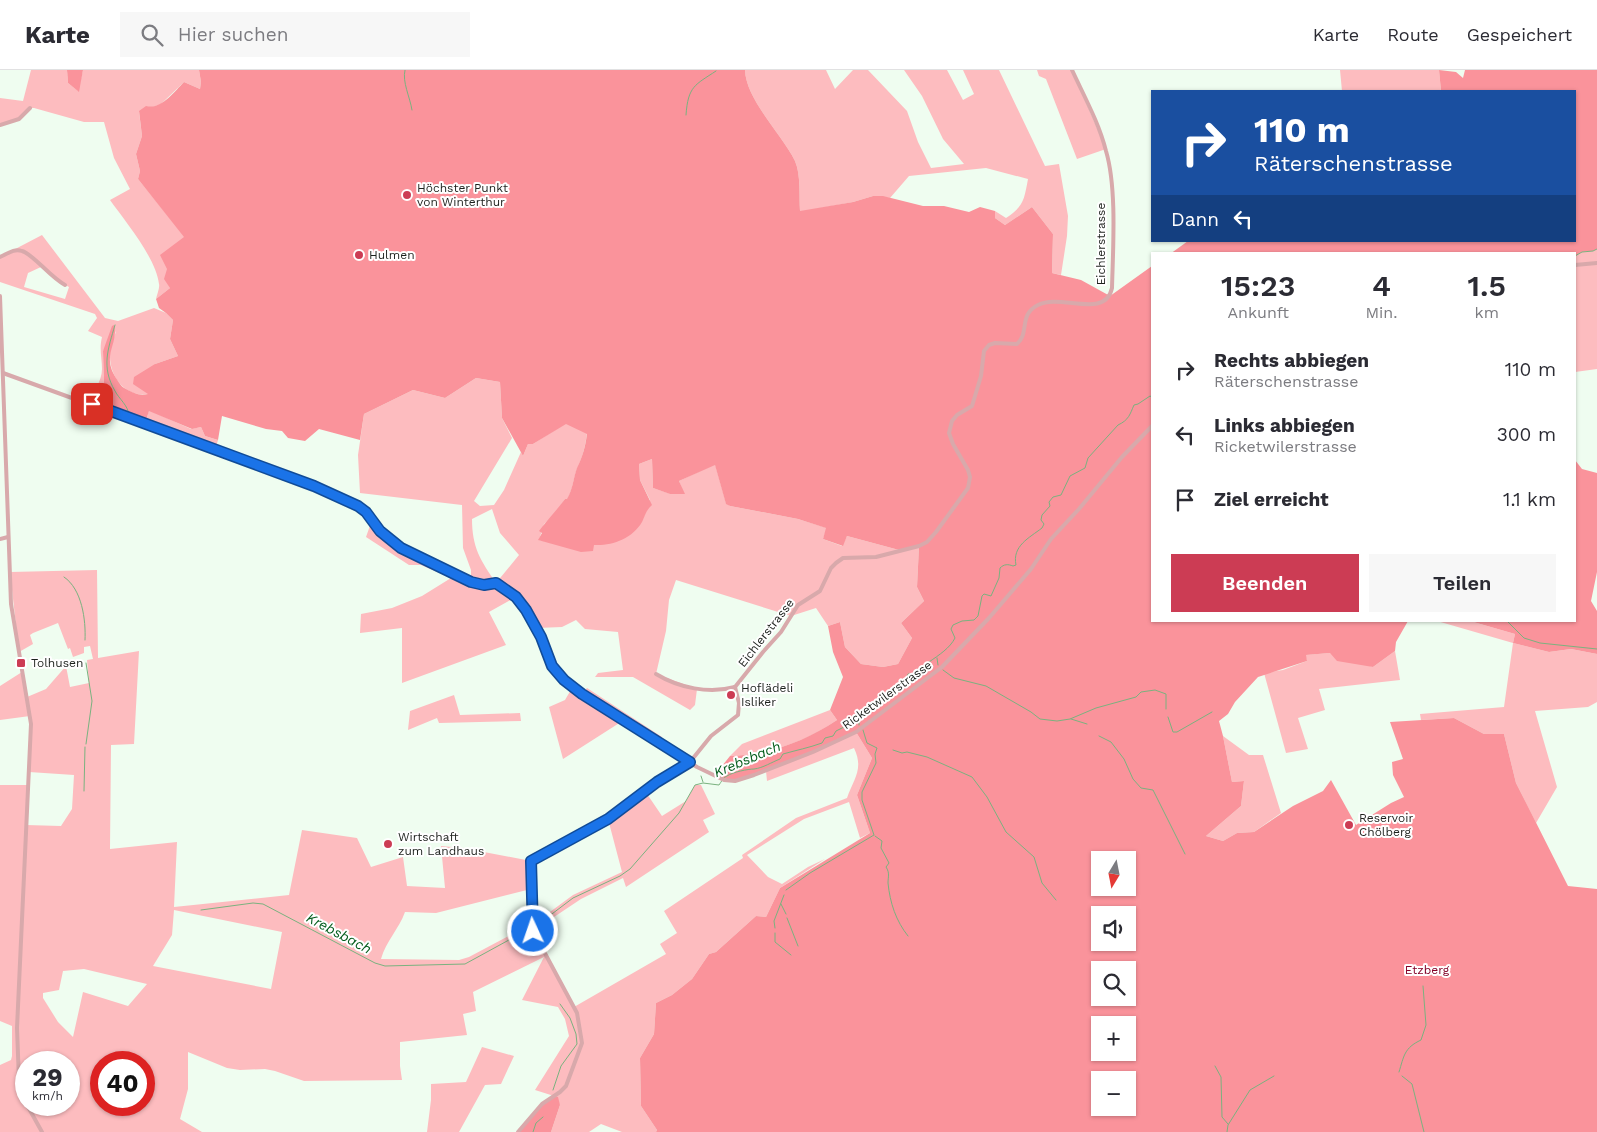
<!DOCTYPE html>
<html lang="de">
<head>
<meta charset="utf-8">
<style>
  :root { --surface:#fff; --page:#f7f7f7; --text:#2b2b33; --muted:#7c7c81; --line:#e1e1e2; --accent:#cc3c54 }
  body { margin:0; font-family:"Work Sans",sans-serif; background:var(--page); color:var(--text); height:100vh; display:flex; flex-direction:column; font-size:19px; white-space:nowrap }
  * { box-sizing:border-box; margin:0 }
  p { font-size:16px; color:var(--muted) }
  .icon { flex:none; width:28px; height:28px; fill:none; stroke:currentColor; stroke-width:2; stroke-linecap:round; stroke-linejoin:round }
  .map { position:relative; flex:1; overflow:hidden }
  .panel { position:absolute; left:1151px; top:182px; width:425px; height:370px; display:flex; flex-direction:column; background:var(--surface); border-radius:0px; box-shadow:0 1px 4px #0004 }
  .panel>* { flex:none }
  .hud { position:absolute; left:1151px; top:20px; width:425px; height:152px; border-radius:0px; box-shadow:0 1px 4px #0004; background:#1a4fa0; color:#fff; overflow:hidden }
  .needle { width:32px; rotate:190deg }
  .controls { position:absolute; left:1091px; top:781px; display:grid; gap:10px }
  .controls a { display:grid; place-items:center; width:45px; height:45px; border-radius:0px; background:var(--surface); box-shadow:0 1px 4px #0004; font-size:25px }
  .speed { position:absolute; left:15px; top:981px; display:flex; gap:10px; font-size:25px; font-weight:700; text-align:center }
  .speed>* { display:grid; place-content:center; width:65px; height:65px; border-radius:50%; background:var(--surface); box-shadow:0 1px 4px #0004; line-height:1 }
  .speed small { font-size:12px; font-weight:400 }
  .speed .limit { border:8px solid #d22; background:#fff; color:#111 }
  .pin { position:absolute; display:grid; place-items:center; width:42px; height:42px; color:#fff; margin:-21px; border-radius:10px; box-shadow:0 2px 8px #0006 }
  .me { position:absolute; width:55px; margin:-28px; rotate:357deg; stroke-linejoin:round; filter:drop-shadow(0 0 4px #0008) }
  .turn { display:flex; align-items:center; gap:18px; height:105px; padding:0 20px; font-size:22px }
  .turn .icon { width:65px; height:65px; stroke-width:2.5 }
  .turn b { display:block; font-size:35px; line-height:42px }
  .then { display:flex; align-items:center; height:48px; padding:0 20px; background:#0003; gap:10px; font-size:19px }
  .eta { display:flex; justify-content:space-evenly; align-items:center; height:85px; text-align:center }
  .eta b { font-size:30px; font-weight:600; line-height:35px }
  .action { display:flex; gap:10px; margin-top:auto; padding:10px 20px }
  .action a { flex:1; height:58px; border-radius:0px; background:var(--accent); color:#fff; font-size:20px; font-weight:600; line-height:58px; text-align:center }
  .action a+a { background:var(--page); color:var(--text) }
  ul { padding:0; list-style:none }
  li { display:flex; align-items:center; gap:15px; height:65px; padding:0 20px }
  li div { flex:1 }
  li b { display:block; font-size:19px }
  li em { font-style:normal }
  header { display:flex; align-items:center; gap:30px; box-sizing:border-box; height:70px; padding:0 25px; background:var(--surface); border-bottom:1px solid var(--line) }
  header strong { font-size:24px }
  nav { display:flex; gap:28px; margin-inline-start:auto; font-size:18px }
  .search { width:350px; height:45px; background:var(--page); display:flex; align-items:center; gap:12px; box-sizing:border-box; padding:0 18px; border-radius:0px; color:var(--muted); font-size:19px }
  .map>svg:first-child { display:block }
  .green { fill:#fdbcbf; fill-rule:evenodd }
  .forest { fill:#fa939b; fill-rule:evenodd }
  .lines { fill:none; stroke-linecap:round; stroke-linejoin:round }
  .stream { stroke:#7ab27f; stroke-width:1 }
  .minor { stroke:#d8a9ab; stroke-width:4 }
  .route-casing { stroke:#114b97; stroke-width:12 }
  .route { stroke:#1a73e8; stroke-width:9 }
  .poi-dot { fill:#cc3c54; stroke:#fff; stroke-width:2 }
  .labels { text-anchor:middle; dominant-baseline:central; stroke-width:4; stroke-linejoin:round; paint-order:stroke }
  .poi-label { font-size:12px; fill:#1d211d; stroke:#fff; text-anchor:start }
  .street-label { font-size:12px; fill:#1d211d; stroke:#fff }
  .park-label { font-size:12px; fill:#820027; stroke:#fff }
  .water-label { font-size:14px; font-style:italic; fill:#055d1d; stroke:#fff }
</style>
</head>
<body>
<header>
<strong>Karte</strong>
<div class="search"><svg class="icon" aria-label="search" viewBox="0 0 24 24"><circle cx="10" cy="10" r="6"/><path d="M15 15l6 6"/></svg>Hier suchen</div>
<nav><a>Karte</a><a>Route</a><a>Gespeichert</a></nav>
</header>
<div class="map">
<svg width="1597" height="1062" viewBox="0 0 1597 1062">
  <rect width="100%" height="100%" fill="#effdf0"/>
  <g class="green">
    <path d="M31,0H67L68,13L78,21L83,0H199L201,12L200,19L184,12L161,34L139,42L142,66L136,84L140,101L138,109L185,167L167,199L170,218L156,229C157,224 160,218 159,214C156,188 125,151 110,130L130,119L114,88L104,52H84L34,38H30L19,49L0,55V28L23,31Z"/>
    <path d="M745,0H826L835,19L853,0H868L907,41L918,72L931,98L964,94L943,69L922,26L904,0H947L963,30L974,24L963,0H999L1045,96L1059,94L1068,146L1067,166L1061,205L1052,203L1053,164L1032,137L1005,155L995,148V141L1006,148C1024,136 1024,130 1028,109L986,98L909,106L890,128L873,126L853,132L800,142C799,126 801,105 795,91C782,64 746,30 745,0Z"/>
    <polygon points="1037,0 1072,0 1106,79 1077,89 1046,9 1039,6"/>
    <polygon points="1340,0 1439,0 1441,21 1342,21"/>
    <path d="M42,165L105,248L118,251L154,238L166,243L173,250L170,269L178,286L155,294L149,324C125,328 109,306 110,284C110,277 114,268 116,261L103,281L104,316L92,334L87,333C93,323 102,311 102,299C102,288 99,279 102,267L88,261L97,248L95,244L0,212V187ZM41,197L56,210L69,217L65,229L24,217L28,203Z"/>
    <polygon points="1597,179 1597,299 1575,302 1575,186 1582,182 1593,181"/>
    <path d="M476,308L500,312L502,348L512,368L474,431L480,436L494,435L504,420L521,382L523,386L528,374H533L566,353L587,363C585,378 583,385 577,399C573,409 573,420 567,430L565,429L554,445L544,454L539,470L593,481V475H599L643,449L650,430L640,410L639,394L652,389L653,418L671,424H684L679,411L715,394L726,433L730,436L798,449L827,458L823,469L842,476L847,466L899,480L919,476L917,517L924,531L901,553L912,568L898,594L883,597L861,594L845,577L840,552L828,556L816,538L791,546L676,510L669,530L666,561L656,604L697,619L695,635L690,640L633,607H595L598,603L623,600L618,562L585,559L576,550L562,557L537,558L516,527L489,542L506,575L402,613V558L360,563L361,544L392,538L422,526L451,508L421,495H409L366,467L372,450L389,470L471,512V500L463,478L462,435L360,423L358,385L364,344L413,320L445,328ZM492,439L500,463L519,485L496,513C480,490 472,477 472,449Z"/>
    <polygon points="149,340 191,359 201,357 205,366 218,370 215,380 145,354"/>
    <path d="M97,500L98,588L139,581L134,674L111,675L110,779L177,772L174,837L289,825L302,760L357,768L371,797L403,787L407,816L445,818L441,776L463,778L531,791V819L436,843L405,842C399,859 386,871 381,889L459,890L469,887L539,850L573,825L622,802L608,749L645,721L662,746L686,731L695,715H701L715,744L703,750L709,762L626,817L623,808L581,829L533,861L574,937L666,884L660,874L677,863L664,841L743,788L742,785L796,748L847,728C854,708 864,699 854,678L767,711L766,701L856,662L872,688L857,725L870,763L860,768L849,732L804,749L747,785L768,807L782,814L808,797L825,789L780,818L766,847L756,846L716,882L709,884L692,909L672,925L656,933L654,964L640,988L641,1036L657,1060L656,1062H622L601,1054L589,1062H551L560,1035L554,1026L535,1020L569,966L565,949L558,937L522,930L544,887L473,922L476,941L463,944L467,965L400,972V996L402,1010L304,1011L275,1001L265,999L240,1000L227,998L188,982V1019L180,1049L202,1062H0V995L11,990L12,986V956L0,951V715H28L26,755L61,756L72,739L74,705L29,702L30,646L0,650V616L22,602L27,627L46,619L66,596L70,617L89,613L87,590L93,589L90,576L84,577V583L73,587L70,578L68,579L58,553L33,563L30,565L33,574L19,582L10,502ZM174,840L282,862L271,919L153,896L172,865ZM84,899L147,914L128,936L83,922L73,967L58,952L43,928V923L59,920L63,901ZM26,992H69V1035H26ZM101,992H144V1035H101Z"/>
    <polygon points="1437,551 1470,551 1515,564 1513,573 1549,582 1571,579 1597,584 1597,632 1588,637 1535,641 1557,717 1536,753 1516,713 1504,664 1484,664 1454,648 1421,650 1420,644 1504,637 1513,573"/>
    <polygon points="1395,581 1400,610 1319,619 1325,640 1298,648 1308,679 1286,683 1264,603 1283,600 1307,591 1305,585 1330,583 1373,597"/>
    <polygon points="572,618 582,624 587,618 662,667 658,672 624,650 563,689 549,637 565,630"/>
    <polygon points="454,625 460,645 520,643 521,651 439,653 437,648 408,660 410,641"/>
    <path d="M830,640L837,650C807,671 768,685 730,686L742,674Z"/>
    <polygon points="1223,666 1249,685 1263,685 1281,743 1254,762 1237,763 1223,771 1206,766 1241,736 1244,711 1232,712"/>
    <polygon points="482,977 514,986 501,1014 485,1015 459,1062 427,1062 431,1030 431,1014 466,1012"/>
  </g>
  <g class="forest">
    <polygon points="67,0 83,0 79,22 68,13"/>
    <path d="M199,0H745C746,30 782,64 795,91C801,105 799,126 800,141L853,132L873,126H883L923,136H944L969,142L980,137L995,141V148L1005,155L1032,137L1053,164L1052,203L1081,210L1110,226L1152,196V551H1408L1396,572L1395,581L1373,597L1337,591L1330,583L1306,585L1307,591L1258,607L1235,632L1228,644L1219,651L1223,666L1232,712L1244,711L1241,736L1206,766L1223,771L1237,763L1254,762L1293,736L1323,721L1331,710L1356,755L1391,733L1404,727L1393,705L1392,692L1403,689L1390,652L1454,648L1484,664H1504L1516,713L1568,816L1597,819V1062H656L657,1060L641,1036L640,988L654,964L656,933L672,925L692,909L709,884L716,882L756,846L766,847L780,818L870,763L857,725L872,688L856,662L836,672L735,711L714,706L730,686C768,685 806,671 837,650L830,640L843,607L833,582L828,556L840,552L845,577L861,594L883,597L898,594L912,568L901,553L924,531L917,517L919,476L899,480L847,466L843,476L823,469L826,458L798,449L730,436L726,434L715,395L679,411L685,424H670L653,418L652,389L639,394L640,410L652,435C646,440 645,446 642,452C632,469 612,476 594,475L593,481L581,482L538,470L542,463L539,461C547,450 557,440 565,429H567C573,419 573,409 577,398C583,385 585,378 587,364L566,354L533,374H528L523,386L502,348L500,312L476,308L445,328L413,320L364,344L360,370L319,359L305,371L288,368L282,361L266,359L222,346L218,370L205,366L201,357L192,359L149,341L145,353L92,334L104,316L103,281L112,256L114,255C119,274 101,285 116,308C119,312 121,317 126,319C134,323 139,326 148,324L133,314L134,307L155,294L178,286L170,269L173,250L166,243L159,238L156,229L170,218L164,209L167,199L160,185L184,167L138,109L140,101L136,84L142,66L139,41L146,36C161,40 174,22 184,12L200,19L201,12ZM1100,790H1128V818H1100ZM1100,845H1128V872H1100ZM1100,900H1128V928H1100ZM1100,955H1128V982H1100ZM1100,1010H1128V1038H1100Z"/>
    <polygon points="1439,0 1456,2 1463,8 1465,0 1597,0 1597,179 1593,181 1582,182 1575,186 1575,184 1170,184 1188,171 1575,171 1575,21 1441,21"/>
    <polygon points="1575,390 1582,399 1597,403 1597,502 1591,531 1597,541 1597,584 1571,579 1549,582 1513,573 1515,564 1470,551 1575,551"/>
    <polygon points="554,1026 558,1027 560,1035 551,1062 518,1062 542,1034"/>
  </g>
  <g class="lines">
    <g class="stream">
      <path d="M405,0C402,12 410,27 412,40"/>
      <path d="M686,45C688,16 695,15 716,1"/>
      <polyline points="1575,186 1582,182 1593,181 1597,179"/>
      <path d="M115,255C108,279 101,297 115,321C119,329 128,335 129,345"/>
      <path d="M64,507C82,519 86,550 85,570"/>
      <polyline points="1507,551 1524,568 1540,573 1597,579"/>
      <polyline points="937,588 938,595"/>
      <polyline points="86,593 92,631 86,674"/>
      <polyline points="943,600 954,608 986,616 1031,642 1040,649 1057,651 1070,649 1096,638 1136,627 1141,622 1155,620 1166,624 1166,639"/>
      <polyline points="573,613 656,666"/>
      <polyline points="1168,647 1173,662 1177,662 1212,642"/>
      <polyline points="1071,649 1087,654"/>
      <polyline points="859,655 859,649"/>
      <polyline points="1099,666 1111,672 1124,689 1133,709 1141,718 1153,720 1185,784"/>
      <polyline points="893,680 902,683 907,682 927,687 972,707 987,727 1006,762 1034,787 1042,813 1056,830"/>
      <polyline points="701,706 703,712"/>
      <polyline points="84,721 85,677"/>
      <path d="M875,766L882,771L881,778L889,793L886,797C890,803 888,807 888,813C890,833 896,851 908,866"/>
      <polyline points="786,820 810,803 874,765 862,730 862,722 876,693 875,684 877,678 867,673 863,660"/>
      <polyline points="781,834 786,844"/>
      <path d="M201,840L253,833L263,834L375,893L385,896L465,894L540,853L573,828L620,806L630,799L679,743L695,715L703,713L719,715C721,712 724,707 727,706C733,702 748,699 754,699C763,698 772,692 780,689L783,684C797,680 808,678 822,673L825,668L833,666L836,661L844,657L851,651L865,646L881,626L895,623L904,618L908,604H912L914,607H918L922,600L928,599L929,592C939,585 950,578 955,568L951,559L953,555L962,551L974,550L978,546L982,526L984,524L991,526L999,508L1000,498C1004,494 1008,494 1013,496L1016,495C1012,476 1029,468 1042,458L1044,454L1041,450L1042,445L1050,436L1049,432L1053,427L1061,425L1070,406L1085,398L1088,388L1118,355C1129,350 1130,344 1134,335L1138,334L1150,326L1152,327"/>
      <polyline points="787,848 798,876"/>
      <polyline points="775,858 774,851 784,825"/>
      <polyline points="775,863 775,872 791,885"/>
      <polyline points="1215,996 1221,1007 1222,1047 1228,1054"/>
      <path d="M1399,1002C1404,986 1404,978 1421,970L1426,955L1423,916"/>
      <polyline points="1402,1006 1412,1014 1424,1062"/>
      <polyline points="553,1020 561,996 577,974 576,964 570,948 560,934"/>
      <polyline points="533,1062 536,1053 543,1047"/>
      <polyline points="1227,1062 1228,1055 1250,1020 1274,1006"/>
    </g>
    <g class="minor">
      <polyline points="0,55 19,49 30,38"/>
      <path d="M0,187C7,184 14,178 22,181C33,184 50,207 65,215"/>
      <polyline points="1575,195 1597,193"/>
      <polyline points="0,226 11,534 31,654 17,958 19,1011 26,1034"/>
      <polyline points="3,303 314,416 363,439 380,461 401,478 471,512 484,515 496,513 516,527 526,540 537,558 554,600 572,618 697,697 724,710 735,711 754,705 813,682 856,662 942,597 989,548 1031,499 1051,469 1079,439 1122,387 1152,356"/>
      <polyline points="0,469 8,467"/>
      <path d="M656,604C679,618 709,624 735,617"/>
      <path d="M735,617L763,582L781,562L798,535L820,521L831,498L836,493L843,488L876,487L919,476L927,472L936,462L968,418L970,407L968,400L953,374L949,363L952,351L957,345L972,336L981,306L984,281L989,275L995,273L1017,274C1030,263 1018,245 1038,235C1061,223 1105,250 1112,218C1113,178 1117,118 1106,81C1099,53 1084,26 1072,0"/>
      <polyline points="27,1035 42,1062"/>
      <polyline points="518,1062 542,1034 560,1022 566,1016 582,973 577,943 533,861 531,791 608,749 627,737 657,712 690,692 711,666 738,645 739,633 735,617"/>
    </g>
  </g>
  <g class="lines">
    <g class="route-casing">
      <polyline id="route" points="92,334 314,416 358,436 366,442 380,461 401,478 471,512 484,515 496,513 516,527 526,540 541,567 552,596 564,610 582,624 690,692 657,712 608,749 531,791 533,861"/>
    </g>
    <use href="#route" class="route"/>
  </g>
  <g class="poi-dot">
    <circle cx="407" cy="125" r="5"/>
    <circle cx="359" cy="185" r="5"/>
    <rect x="16" y="588" width="10" height="10" rx="2.5"/>
    <circle cx="731" cy="625" r="5"/>
    <circle cx="1349" cy="755" r="5"/>
    <circle cx="388" cy="774" r="5"/>
  </g>
  <g class="labels">
    <g class="poi-label">
      <text x="417" y="118">Höchster Punkt<tspan x="417" dy="14">von Winterthur</tspan></text>
      <text x="369" y="185">Hulmen</text>
      <text x="31" y="593">Tolhusen</text>
      <text x="741" y="618">Hoflädeli<tspan x="741" dy="14">Isliker</tspan></text>
      <text x="1359" y="748">Reservoir<tspan x="1359" dy="14">Chölberg</tspan></text>
      <text x="398" y="767">Wirtschaft<tspan x="398" dy="14">zum Landhaus</tspan></text>
    </g>
    <g class="street-label">
      <text transform="translate(1101 174) rotate(-90)">Eichlerstrasse</text>
      <text transform="translate(766 563) rotate(-52)">Eichlerstrasse</text>
      <text transform="translate(887 625) rotate(-36)">Ricketwilerstrasse</text>
    </g>
    <g class="park-label">
      <text x="1427" y="900">Etzberg</text>
    </g>
    <g class="water-label">
      <text transform="translate(747 689) rotate(-23)">Krebsbach</text>
      <text transform="translate(339 863) rotate(28)">Krebsbach</text>
    </g>
  </g>
</svg>
<div class="controls">
<a><svg class="needle" viewBox="-14 -14 28 28"><path d="M0-13l5 13h-10z" fill="#e53935"/><path d="M0 13l5-13h-10z" fill="#7c7c81"/></svg></a>
<a><svg class="icon" aria-label="sound" viewBox="0 0 24 24"><path d="M4 9h4l5-4v14l-5-4H4zM17 9q2 3 0 6"/></svg></a>
<a><svg class="icon" aria-label="search" viewBox="0 0 24 24"><circle cx="10" cy="10" r="6"/><path d="M15 15l6 6"/></svg></a>
<a>+</a>
<a>−</a>
</div>
<div class="speed"><div>29<small>km/h</small></div><div class="limit">40</div></div>
<div class="pin" style="left:92px;top:334px;background:#d93025"><svg class="icon" aria-label="arrive" viewBox="0 0 24 24"><path d="M6 21V4h12l-3 4 3 4H6"/></svg></div>
<svg class="me" style="left:533px;top:861px" viewBox="-20 -20 40 40"><circle r="17" fill="#1a73e8" stroke="#fff" stroke-width="3"/><path d="M0-11L8 9 0 5-8 9z" fill="#fff"/></svg>
<div class="hud">
<div class="turn"><svg class="icon" aria-label="right" viewBox="0 0 24 24"><path d="M7 20v-9h11M14 6l5 5-5 5"/></svg><div><b>110 m</b>Räterschenstrasse</div></div>
<div class="then">Dann<svg class="icon" aria-label="left" viewBox="0 0 24 24"><path d="M17 20v-9H6M10 6l-5 5 5 5"/></svg></div>
</div>
<section class="panel">
<div class="eta">
<div><b>15:23</b><p>Ankunft</p></div>
<div><b>4</b><p>Min.</p></div>
<div><b>1.5</b><p>km</p></div>
</div>
<ul>
<li><svg class="icon" aria-label="right" viewBox="0 0 24 24"><path d="M7 20v-9h11M14 6l5 5-5 5"/></svg><div><b>Rechts abbiegen</b><p>Räterschenstrasse</p></div><em>110 m</em></li>
<li><svg class="icon" aria-label="left" viewBox="0 0 24 24"><path d="M17 20v-9H6M10 6l-5 5 5 5"/></svg><div><b>Links abbiegen</b><p>Ricketwilerstrasse</p></div><em>300 m</em></li>
<li><svg class="icon" aria-label="arrive" viewBox="0 0 24 24"><path d="M6 21V4h12l-3 4 3 4H6"/></svg><div><b>Ziel erreicht</b></div><em>1.1 km</em></li>
</ul>
<div class="action"><a>Beenden</a><a>Teilen</a></div>
</section>
</div>
</body>
</html>
